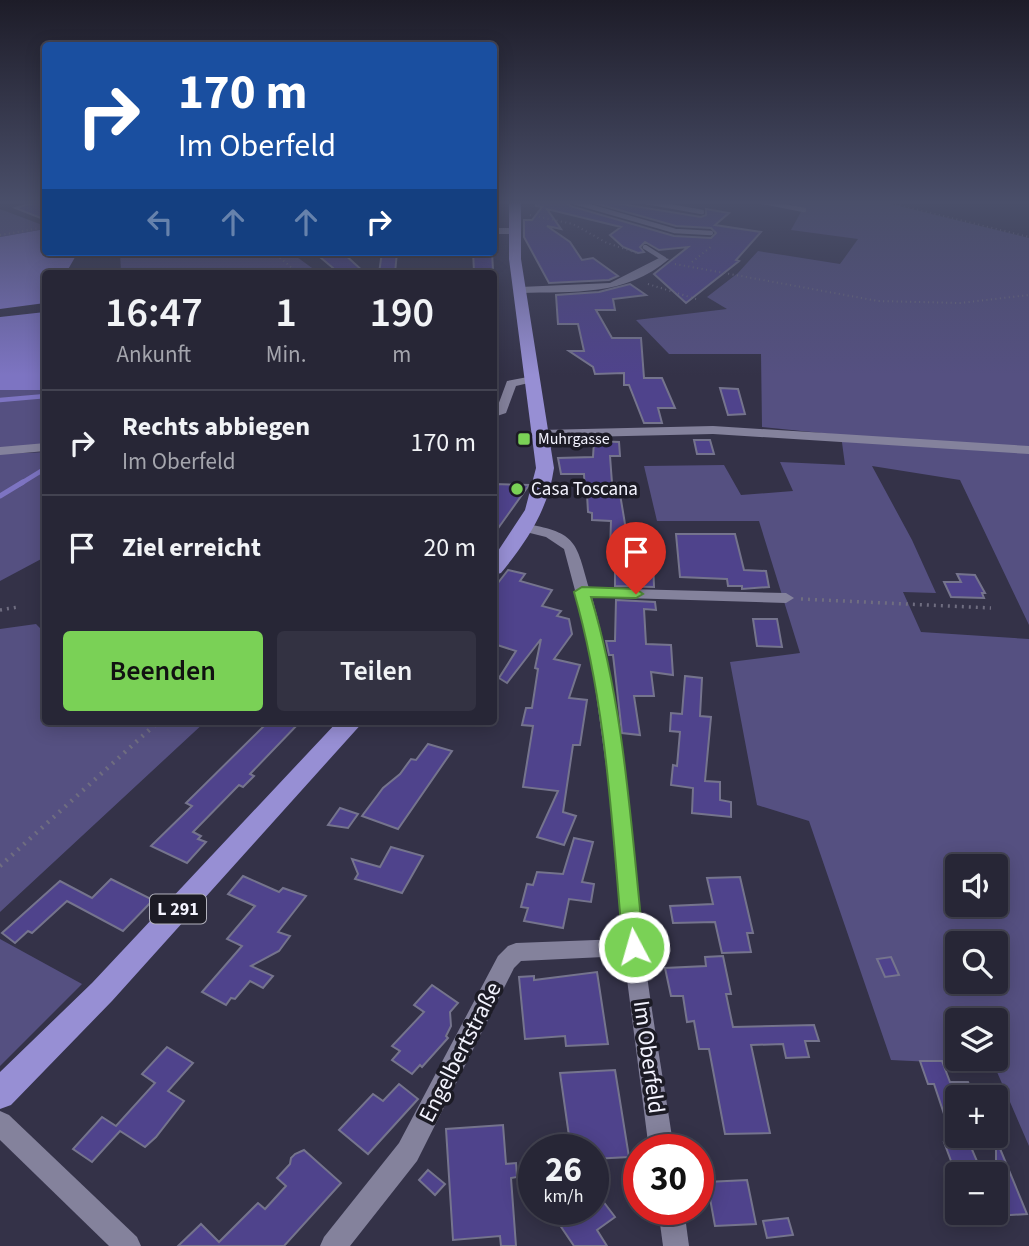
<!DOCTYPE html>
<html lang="de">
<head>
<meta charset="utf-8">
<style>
  :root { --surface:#272636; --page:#333242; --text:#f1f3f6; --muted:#a4a5ad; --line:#434351; --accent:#7ad156 }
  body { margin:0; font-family:"Source Sans 3",sans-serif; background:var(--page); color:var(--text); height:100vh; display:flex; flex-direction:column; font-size:26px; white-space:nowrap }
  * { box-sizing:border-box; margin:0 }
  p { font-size:23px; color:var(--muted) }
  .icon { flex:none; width:38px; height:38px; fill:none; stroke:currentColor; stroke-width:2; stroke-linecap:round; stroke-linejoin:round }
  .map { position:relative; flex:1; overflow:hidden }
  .panel { position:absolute; left:42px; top:270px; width:455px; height:455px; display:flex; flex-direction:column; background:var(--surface); border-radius:7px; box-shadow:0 4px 18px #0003,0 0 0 2px var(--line) }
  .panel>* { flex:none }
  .guide { position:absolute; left:42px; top:42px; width:455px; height:214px; border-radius:7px; box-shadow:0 4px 18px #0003,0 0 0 2px var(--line); background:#1a4fa0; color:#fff; overflow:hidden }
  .tools { position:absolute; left:945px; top:854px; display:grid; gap:14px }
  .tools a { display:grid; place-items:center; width:63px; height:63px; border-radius:7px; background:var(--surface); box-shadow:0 4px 18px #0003,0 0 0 2px var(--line); font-size:35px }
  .speed { position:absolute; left:518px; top:1134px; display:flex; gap:14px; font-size:35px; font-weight:700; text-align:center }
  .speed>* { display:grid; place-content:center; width:91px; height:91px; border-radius:50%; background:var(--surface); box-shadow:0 4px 18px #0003,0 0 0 2px var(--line); line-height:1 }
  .speed small { font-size:18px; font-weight:400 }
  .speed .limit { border:10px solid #d22; background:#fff; color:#111 }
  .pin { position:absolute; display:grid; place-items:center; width:60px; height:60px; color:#fff; margin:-72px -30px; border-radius:50% 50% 50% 0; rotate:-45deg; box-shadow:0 0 7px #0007 }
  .pin .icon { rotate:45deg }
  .me { position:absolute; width:77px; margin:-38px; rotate:354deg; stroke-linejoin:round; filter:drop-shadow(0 0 5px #0008) }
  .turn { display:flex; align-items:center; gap:24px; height:147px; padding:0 21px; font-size:32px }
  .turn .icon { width:91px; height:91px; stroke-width:2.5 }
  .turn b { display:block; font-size:49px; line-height:60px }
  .lanes { display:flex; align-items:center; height:66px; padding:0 21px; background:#0003; justify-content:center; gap:35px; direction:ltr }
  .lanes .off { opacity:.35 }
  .eta { display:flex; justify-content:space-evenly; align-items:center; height:119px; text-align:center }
  .eta b { font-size:42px; font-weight:600; line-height:49px }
  .cta { display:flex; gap:14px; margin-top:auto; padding:14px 21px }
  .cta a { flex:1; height:80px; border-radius:7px; background:var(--accent); color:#111; font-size:28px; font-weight:600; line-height:80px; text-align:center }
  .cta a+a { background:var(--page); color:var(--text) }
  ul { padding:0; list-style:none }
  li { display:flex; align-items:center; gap:21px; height:105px; padding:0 21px; border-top:2px solid var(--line) }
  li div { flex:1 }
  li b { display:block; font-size:26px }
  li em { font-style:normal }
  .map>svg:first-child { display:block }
  .green { fill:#555081; fill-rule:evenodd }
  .water { fill:#7d74c2 }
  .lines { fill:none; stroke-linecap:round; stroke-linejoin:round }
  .stream-far1 { stroke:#7d74c2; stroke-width:4.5 }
  .stream { stroke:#7d74c2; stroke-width:5 }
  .building { fill:#4f438c; stroke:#75748d; stroke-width:2 }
  .path-far2 { stroke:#6f6d80; stroke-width:2; stroke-dasharray:1 3.5; stroke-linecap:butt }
  .path-far1 { stroke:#6f6d80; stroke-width:3.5; stroke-dasharray:2 5; stroke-linecap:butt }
  .path { stroke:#6f6d80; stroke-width:4.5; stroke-dasharray:2 6; stroke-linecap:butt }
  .lane { stroke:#84829c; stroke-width:4.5 }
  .street { fill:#84829c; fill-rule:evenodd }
  .primary { fill:#978fd4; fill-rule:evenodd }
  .route { fill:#7ad156; stroke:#4f8838; stroke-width:2 }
  .poi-dot { fill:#7ad156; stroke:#1c1b25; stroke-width:2.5 }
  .labels { text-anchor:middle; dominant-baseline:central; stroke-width:7; stroke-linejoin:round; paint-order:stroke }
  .far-poi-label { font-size:16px; fill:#f3f3fe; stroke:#1c1b25; text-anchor:start }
  .shield { fill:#1c1b25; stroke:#b2b2bd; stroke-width:2 }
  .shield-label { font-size:18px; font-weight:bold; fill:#f3f3fe }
  .poi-label { font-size:19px; fill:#f3f3fe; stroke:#1c1b25; text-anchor:start }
  .near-street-label { font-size:23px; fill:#f3f3fe; stroke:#1c1b25 }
</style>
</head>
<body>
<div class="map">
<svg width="1029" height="1246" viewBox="0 0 1029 1246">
  <rect width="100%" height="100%" fill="#343248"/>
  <g class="green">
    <path d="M786,201H887V203L1029,238V625L960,480L872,466L912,540L936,593L903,592L921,632L1029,639V1146L994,1065L891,1060L809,821L757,805L730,662L800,653L759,521H657L644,466L724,465L741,495L793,491L780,462L845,465L841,435L762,427L761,354H669L636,320L727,309L707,297L738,273L758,251L840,264L858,239L791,230L802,210ZM957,866H996V905H957ZM957,943H996V982H957ZM957,1020H996V1059H957Z"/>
    <polygon points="0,209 45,226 45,229 0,237"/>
    <polygon points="120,252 290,252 319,273 121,273"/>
    <polygon points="0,390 45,390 45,446 0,449"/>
    <polygon points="46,452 45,557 0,581 0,454"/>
    <polygon points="36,624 45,633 46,721 206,721 0,912 0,629"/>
    <polygon points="0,939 82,984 0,1066"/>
  </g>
  <g class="water">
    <polygon points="45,229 46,252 78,252 66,273 46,273 45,303 0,309 0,237"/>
    <polygon points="45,312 45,390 0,390 0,317"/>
  </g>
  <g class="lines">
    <g class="stream-far1">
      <polyline points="0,400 46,396"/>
      <polyline points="20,484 46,468"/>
    </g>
    <polyline class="stream" points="0,496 23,482"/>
  </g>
  <g class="building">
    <polygon points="537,201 566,201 570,206 674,236 711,238 716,233 711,228 676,226 587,201 603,201 701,217 706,215 706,209 729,213 715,225 761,232 736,260 739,261 686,303 654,274 688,247 659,250 645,242 640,247 644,252 638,253 623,247 610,235 621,227 547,209 561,229 547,226 570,242 582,260 593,258 618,276 609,280 549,283 524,237 524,220 532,220 542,207 536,206"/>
    <polygon points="37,202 46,205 46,220 15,208"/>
    <polygon points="314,252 342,252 365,273 339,273"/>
    <polygon points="382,252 397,252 395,273 379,273"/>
    <polygon points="473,252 492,252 493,270 474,271"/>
    <polygon points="630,284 646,295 613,299 615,310 596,310 612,338 641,338 644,378 662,378 675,408 658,408 662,423 644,423 629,385 624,385 624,373 595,374 593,367 569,351 584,351 578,324 558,324 556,295 599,292"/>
    <polygon points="720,388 738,389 745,414 728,415"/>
    <polygon points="694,440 710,440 714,454 697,454"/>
    <polygon points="594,441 619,442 620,456 610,456 612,483 616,483 617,494 620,494 626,530 647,530 647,533 652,533 654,587 615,586 615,550 610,550 611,521 592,520 592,513 588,512 587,494 585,494 584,474 561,474 558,458 593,457"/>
    <polygon points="494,484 529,485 494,534"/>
    <polygon points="676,534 735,534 744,570 766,571 769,587 742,589 742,586 728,586 727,579 680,577"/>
    <polygon points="508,570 525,574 520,581 552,590 542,606 561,611 557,616 569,619 572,634 554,659 580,665 569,698 587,700 580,745 573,745 563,812 576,816 564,845 537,837 558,791 523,787 533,726 522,725 526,708 532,708 538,669 535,668 541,639 507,683 499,678 516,651 494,644 494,588"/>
    <polygon points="957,574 975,575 985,593 982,593 984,598 951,597 944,582 961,582"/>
    <polygon points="616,600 655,602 656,610 644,609 646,644 671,645 673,675 651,672 654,696 634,696 640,735 622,733 613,655 609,655 606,641 615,641"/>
    <polygon points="753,619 777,619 782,647 757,646"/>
    <polygon points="685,676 702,678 700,716 711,717 705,781 720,782 720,800 731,802 731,817 692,813 693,788 671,785 673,765 677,766 680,732 670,731 671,713 682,714"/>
    <polygon points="269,721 301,721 250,774 254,776 243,787 239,785 193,832 201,836 198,839 206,842 187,863 151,846 192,806 186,803"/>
    <polygon points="428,744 452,751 398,829 362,816 383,788 400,774 411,759 416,760"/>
    <polygon points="340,808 358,814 348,828 328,825"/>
    <polygon points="574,838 593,842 582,882 594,884 591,902 569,899 563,928 524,921 528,908 521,907 527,884 533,885 537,872 563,874"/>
    <polygon points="391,847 423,856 402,893 355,879 358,874 352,859 380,867"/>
    <polygon points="243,876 279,892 283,888 306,896 278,932 290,936 279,951 251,966 273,976 263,988 250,981 235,999 231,998 226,1005 202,992 242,946 227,939 255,906 228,894"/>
    <polygon points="740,877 753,933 747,933 751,952 722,953 715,922 673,923 670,906 713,904 707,878"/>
    <polygon points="111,879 153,900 123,931 67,901 32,933 28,931 15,943 2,933 60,881 92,898"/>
    <polygon points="723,956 731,994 726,994 733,1027 814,1025 819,1041 805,1041 809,1057 786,1058 783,1044 751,1045 770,1133 725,1134 709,1049 699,1049 694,1021 687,1022 683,996 671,996 665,968 706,966 705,957"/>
    <polygon points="891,957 899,975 885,977 877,959"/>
    <polygon points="597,972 608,1044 566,1046 565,1036 525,1039 519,977 534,976 534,980"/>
    <polygon points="432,985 458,1003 450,1012 451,1026 446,1036 448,1038 422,1067 420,1065 412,1074 392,1060 400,1051 392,1046 424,1012 414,1005"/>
    <polygon points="167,1047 193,1063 168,1091 184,1101 156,1137 145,1147 120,1131 92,1162 73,1149 102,1117 116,1126 155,1083 142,1074"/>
    <polygon points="920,1061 942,1061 950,1082 968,1082 974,1097 957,1097 957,1141 968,1140 979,1166 954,1169 944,1142 953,1141 934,1084 928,1084"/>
    <polygon points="615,1070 629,1157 593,1159 593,1150 571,1150 560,1073"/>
    <polygon points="399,1084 418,1099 368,1154 339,1130 373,1094 383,1101"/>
    <polygon points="503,1125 506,1164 516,1163 517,1177 511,1178 516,1246 501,1246 500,1236 453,1240 446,1129"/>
    <polygon points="996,1139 1027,1214 996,1216"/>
    <polygon points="304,1150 341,1183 284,1246 178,1246 201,1224 219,1242 258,1203 265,1209 286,1186 277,1178 290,1164 291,1158 295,1154"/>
    <polygon points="428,1170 445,1184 435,1195 419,1180"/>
    <polygon points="747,1180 756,1224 715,1226 707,1182"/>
    <polygon points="593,1188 615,1217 597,1230 607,1246 574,1246 549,1209 593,1209"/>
    <polygon points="788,1218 793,1235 767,1238 763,1221"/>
  </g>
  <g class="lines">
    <g class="path-far2">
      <polyline points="36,201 46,203"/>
      <polyline points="882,201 1029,237"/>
      <polyline points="530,215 573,224 607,243 637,253"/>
      <polyline points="0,235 46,227"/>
      <polyline points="273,252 298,273"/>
      <polyline points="692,262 712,246"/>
      <polyline points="675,264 878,301 960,303 1029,295"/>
      <polyline points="648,284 696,299"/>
    </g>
    <g class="path-far1">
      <polyline points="801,599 991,608"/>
      <polyline points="0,610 18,607"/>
    </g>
    <polyline class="path" points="0,866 159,721"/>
    <g class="lane">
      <polyline points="571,201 675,231 711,233"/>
      <polyline points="641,201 702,212"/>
      <polyline points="758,201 804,210"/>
      <polyline points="645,247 664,259"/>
    </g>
    <g class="street">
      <polygon points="494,228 513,228 517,231 513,234 494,234"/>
      <path d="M661,257L669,259C625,297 574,291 520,293L515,290L520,287L610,283Z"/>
      <polygon points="533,376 537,377 537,381 516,386 506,413 494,417 494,409 497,408 507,381"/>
      <polygon points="713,426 1029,446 1029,454 713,434 541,438 535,434 541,430"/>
      <polygon points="46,443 46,451 0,455 0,447"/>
      <path d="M527,524C577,533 576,542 589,588L786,593L794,598L786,603L592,597C624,710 630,828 643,944C651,1013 664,1081 674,1150H649L624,956L521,961L514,968L417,1161L350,1246H320L324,1237L399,1143L498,956L508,946L516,943L622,939L609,788L589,643L564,549L546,537L522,531L520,528L522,525Z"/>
      <polygon points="0,1111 9,1115 137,1237 141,1246 109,1246 0,1140"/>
      <polygon points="658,1209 684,1209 689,1246 663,1246"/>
    </g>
    <g class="primary">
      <path d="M509,201H521V259L554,468C548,510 527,541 501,573L494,575V557L525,510L536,468L509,259Z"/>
      <polygon points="338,721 364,721 112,1001 11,1105 0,1109 0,1072 92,983"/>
    </g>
  </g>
  <linearGradient id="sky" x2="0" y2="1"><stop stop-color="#1d1c28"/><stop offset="0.54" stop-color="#4a4f6a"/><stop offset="1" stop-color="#4a4f6a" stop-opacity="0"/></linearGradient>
  <rect width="1029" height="375" fill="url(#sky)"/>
  <path class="route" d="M582,587L636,589L643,594L636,598L591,597C625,709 631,830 644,947L641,953L634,956L626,953L623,947C612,828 607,706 574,592Z"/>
  <g class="poi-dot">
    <rect x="517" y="432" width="14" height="14" rx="3.5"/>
    <circle cx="517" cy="489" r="7"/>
  </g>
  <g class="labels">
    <g class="far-poi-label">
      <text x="538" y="439">Muhrgasse</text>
    </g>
    <rect class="shield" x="150" y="894.5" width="56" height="29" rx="5"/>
    <g class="shield-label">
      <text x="178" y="909">L 291</text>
    </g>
    <g class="poi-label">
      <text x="531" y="489">Casa Toscana</text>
    </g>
    <g class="near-street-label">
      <text transform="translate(460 1052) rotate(-63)">Engelbertstraße</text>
      <text transform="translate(649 1057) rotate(82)">Im Oberfeld</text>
    </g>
  </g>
</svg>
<div class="tools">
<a><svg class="icon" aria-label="sound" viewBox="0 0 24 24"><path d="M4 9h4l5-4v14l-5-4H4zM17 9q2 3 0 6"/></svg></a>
<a><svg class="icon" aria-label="search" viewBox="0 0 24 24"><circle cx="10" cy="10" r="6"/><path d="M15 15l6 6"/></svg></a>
<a><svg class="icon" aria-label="layers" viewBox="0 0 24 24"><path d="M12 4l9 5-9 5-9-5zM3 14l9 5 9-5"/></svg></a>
<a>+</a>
<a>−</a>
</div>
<div class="speed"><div>26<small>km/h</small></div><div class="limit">30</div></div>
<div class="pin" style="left:636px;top:594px;background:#d93025"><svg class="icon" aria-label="arrive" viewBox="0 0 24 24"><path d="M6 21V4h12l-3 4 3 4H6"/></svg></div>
<svg class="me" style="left:634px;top:947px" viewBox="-20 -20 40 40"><circle r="17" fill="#7ad156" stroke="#fff" stroke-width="3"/><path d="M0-11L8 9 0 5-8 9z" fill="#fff"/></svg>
<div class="guide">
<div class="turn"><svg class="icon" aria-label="right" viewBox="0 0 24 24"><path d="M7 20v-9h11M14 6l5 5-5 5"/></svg><div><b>170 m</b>Im Oberfeld</div></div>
<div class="lanes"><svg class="icon off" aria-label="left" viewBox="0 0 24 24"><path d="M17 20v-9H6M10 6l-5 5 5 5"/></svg><svg class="icon off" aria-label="ahead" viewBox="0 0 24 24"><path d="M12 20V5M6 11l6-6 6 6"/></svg><svg class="icon off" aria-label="ahead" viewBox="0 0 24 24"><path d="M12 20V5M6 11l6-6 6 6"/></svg><svg class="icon" aria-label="right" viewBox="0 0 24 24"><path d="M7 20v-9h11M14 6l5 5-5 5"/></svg></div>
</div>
<section class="panel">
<div class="eta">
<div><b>16:47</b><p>Ankunft</p></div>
<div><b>1</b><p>Min.</p></div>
<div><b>190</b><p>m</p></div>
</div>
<ul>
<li><svg class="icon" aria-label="right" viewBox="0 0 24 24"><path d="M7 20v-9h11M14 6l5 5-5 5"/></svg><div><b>Rechts abbiegen</b><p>Im Oberfeld</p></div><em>170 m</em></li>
<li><svg class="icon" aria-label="arrive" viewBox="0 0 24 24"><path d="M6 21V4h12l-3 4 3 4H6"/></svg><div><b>Ziel erreicht</b></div><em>20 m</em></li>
</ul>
<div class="cta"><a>Beenden</a><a>Teilen</a></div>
</section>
</div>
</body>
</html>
